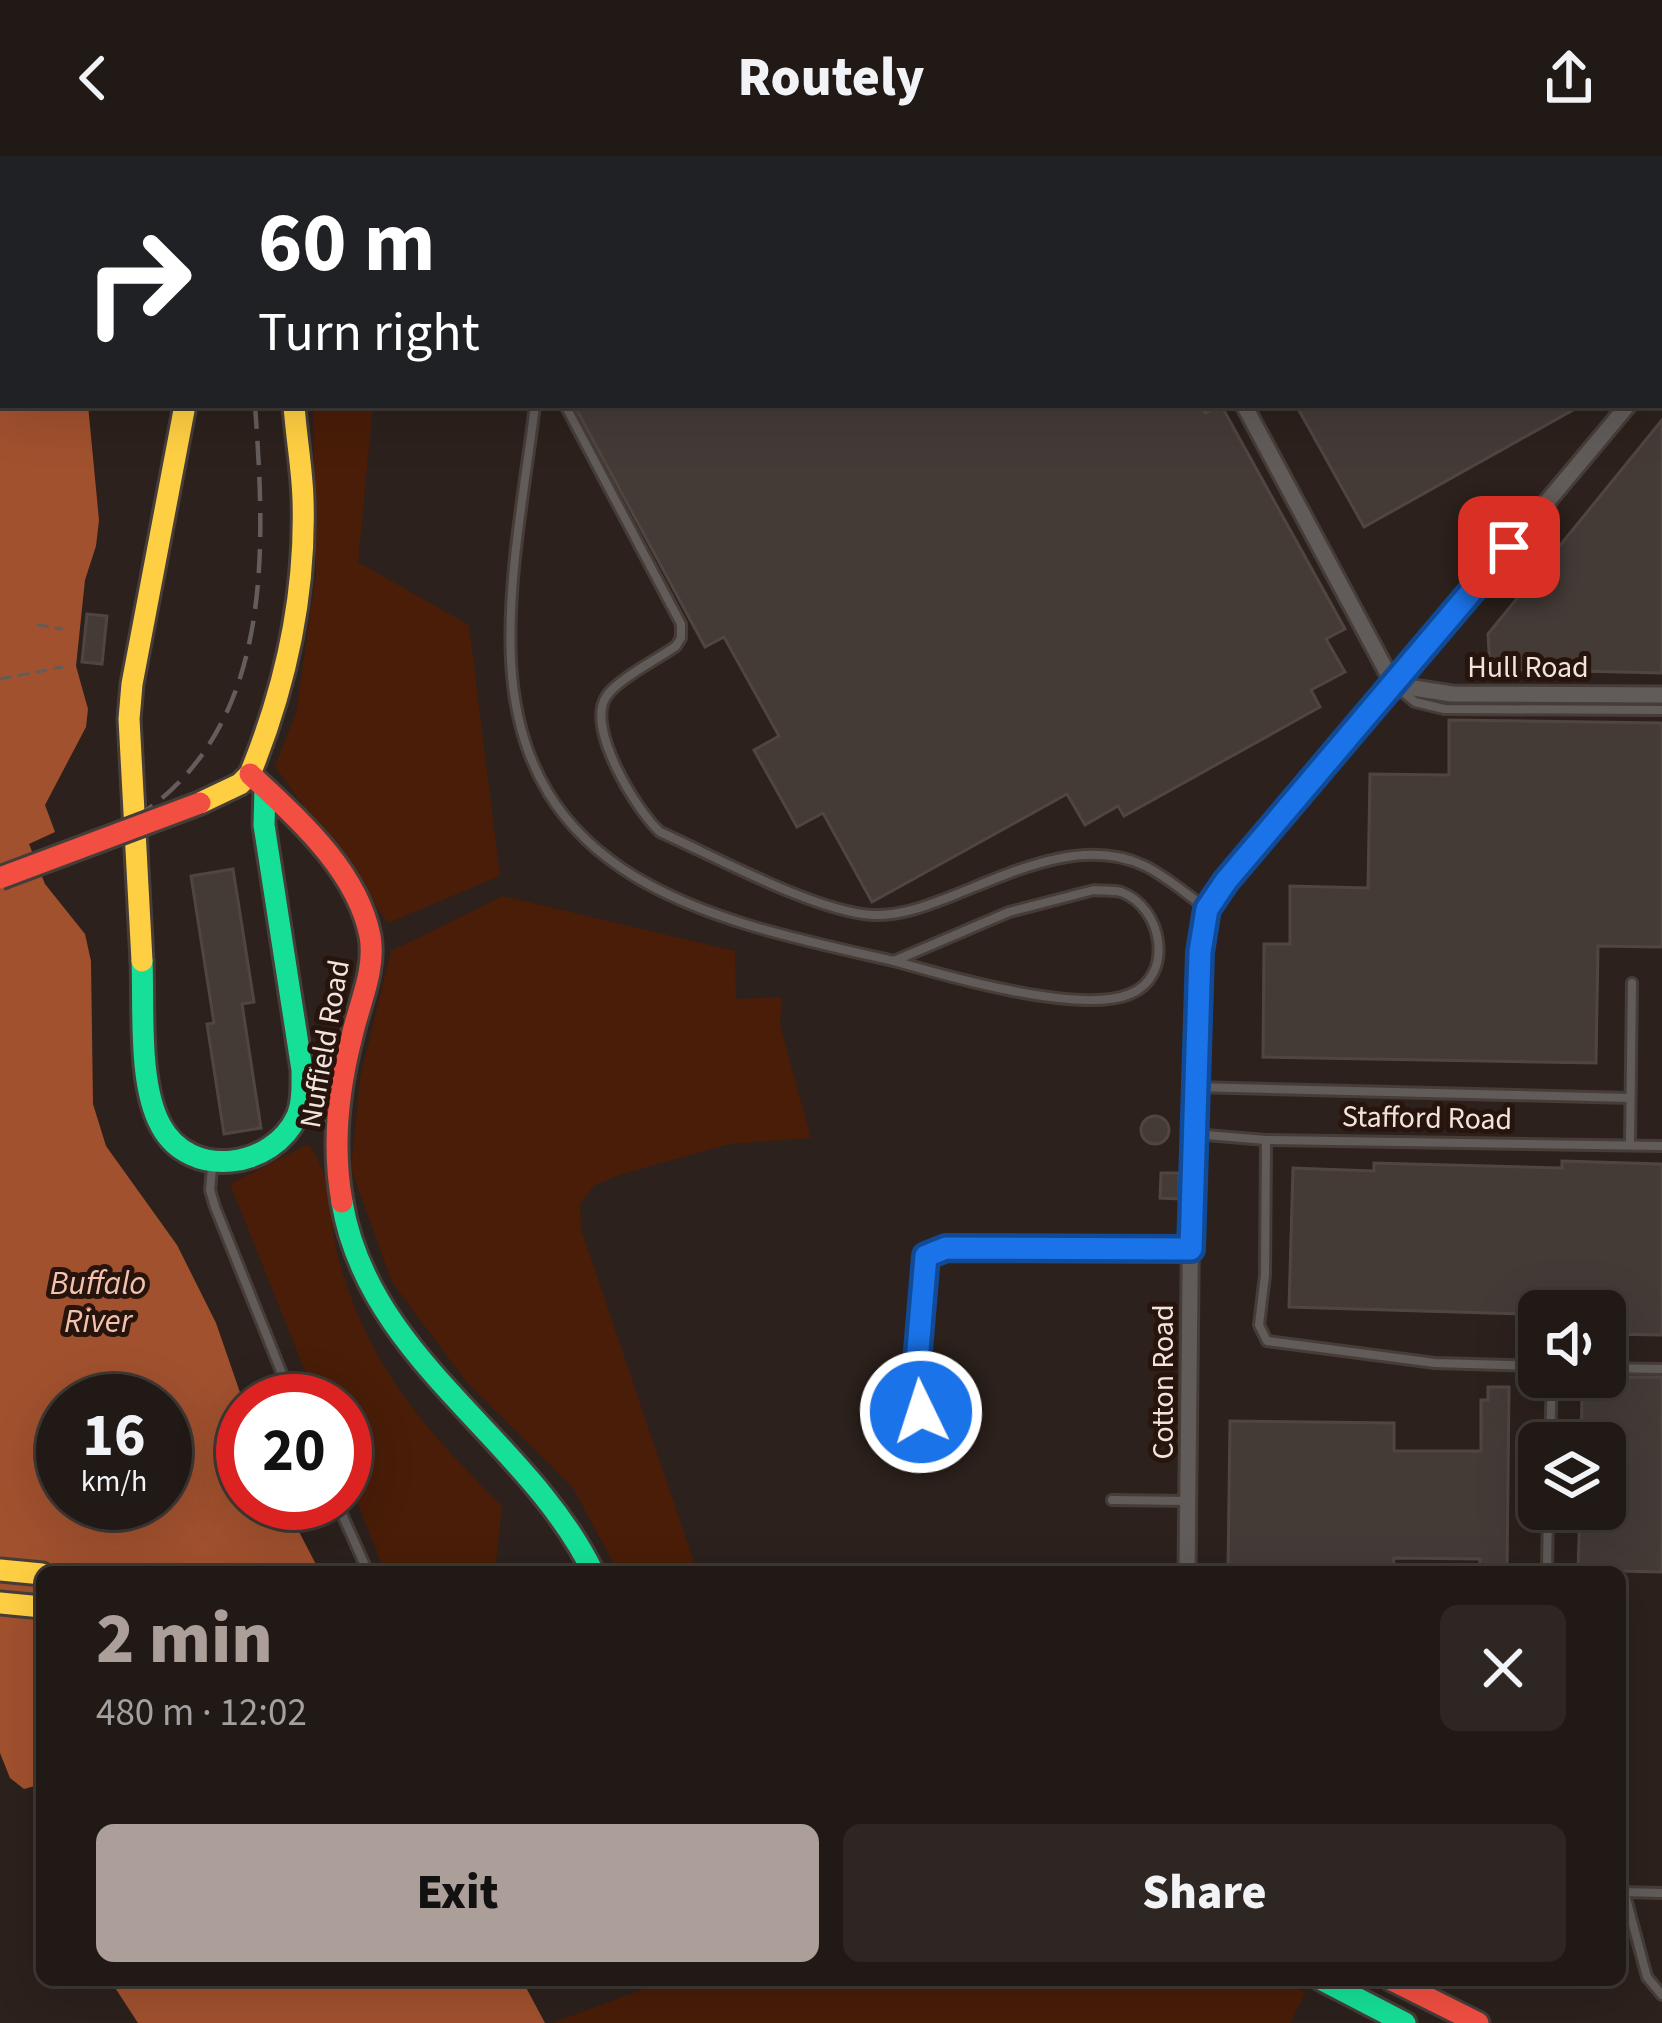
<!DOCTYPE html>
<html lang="en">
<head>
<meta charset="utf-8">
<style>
  :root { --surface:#211915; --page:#2d2622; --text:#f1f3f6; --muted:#a2a0a0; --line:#3e3834; --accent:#ac9f99 }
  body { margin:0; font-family:"Source Sans 3",sans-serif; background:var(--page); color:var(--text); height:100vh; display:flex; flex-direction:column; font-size:45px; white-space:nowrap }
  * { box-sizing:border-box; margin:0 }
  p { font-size:39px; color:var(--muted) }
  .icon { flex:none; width:66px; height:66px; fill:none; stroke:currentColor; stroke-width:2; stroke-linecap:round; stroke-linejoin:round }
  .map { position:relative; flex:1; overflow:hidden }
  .panel { position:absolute; left:36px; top:1410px; width:1590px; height:420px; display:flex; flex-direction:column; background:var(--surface); border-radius:18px; box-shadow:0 12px 48px #0002,0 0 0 3px var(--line) }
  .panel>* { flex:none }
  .guide { position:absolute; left:0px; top:0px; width:1662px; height:252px; box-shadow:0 12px 48px #0002,0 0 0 3px var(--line); background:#202124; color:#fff; overflow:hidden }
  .fabs { position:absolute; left:1518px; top:1134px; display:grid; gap:24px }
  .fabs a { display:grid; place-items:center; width:108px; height:108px; border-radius:18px; background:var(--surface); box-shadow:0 12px 48px #0002,0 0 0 3px var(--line); font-size:60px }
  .speed { position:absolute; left:36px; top:1218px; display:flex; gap:24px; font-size:60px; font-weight:700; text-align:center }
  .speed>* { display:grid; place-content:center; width:156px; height:156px; border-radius:50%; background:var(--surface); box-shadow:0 12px 48px #0002,0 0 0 3px var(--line); line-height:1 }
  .speed small { font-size:30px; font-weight:400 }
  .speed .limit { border:18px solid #d22; background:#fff; color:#111 }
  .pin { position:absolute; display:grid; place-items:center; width:102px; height:102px; color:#fff; margin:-51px; border-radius:24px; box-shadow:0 6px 18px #0006 }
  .me { position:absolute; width:132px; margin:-66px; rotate:356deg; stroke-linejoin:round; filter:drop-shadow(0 0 9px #0008) }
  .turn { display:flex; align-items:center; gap:42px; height:252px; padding:0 60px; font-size:54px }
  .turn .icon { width:156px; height:156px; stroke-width:2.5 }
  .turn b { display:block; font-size:84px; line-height:102px }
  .round { display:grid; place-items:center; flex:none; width:126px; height:126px; border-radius:18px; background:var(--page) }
  .overview { display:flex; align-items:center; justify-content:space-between; height:204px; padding:0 60px }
  h1 { font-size:72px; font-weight:800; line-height:90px; color:var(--accent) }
  .action { display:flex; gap:24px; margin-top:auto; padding:24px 60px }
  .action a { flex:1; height:138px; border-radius:18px; background:var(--accent); color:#111; font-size:48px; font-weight:800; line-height:138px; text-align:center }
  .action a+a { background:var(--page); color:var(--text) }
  header { display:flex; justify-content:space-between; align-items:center; height:156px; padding:0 60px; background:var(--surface); font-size:54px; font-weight:800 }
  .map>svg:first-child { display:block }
  .green { fill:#491d08 }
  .water { fill:#a1512e; fill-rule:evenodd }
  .building { fill:#443b37; stroke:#504641; stroke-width:3 }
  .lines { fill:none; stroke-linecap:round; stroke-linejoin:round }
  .lane-casing { stroke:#463d39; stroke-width:14 }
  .street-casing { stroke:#463d39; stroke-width:21 }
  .fast-casing { stroke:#463d39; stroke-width:27 }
  .slow-casing { stroke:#463d39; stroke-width:27 }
  .jam-casing { stroke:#463d39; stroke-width:27 }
  .path { stroke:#635c59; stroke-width:3; stroke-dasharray:12 6; stroke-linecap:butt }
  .lane { stroke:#615c5a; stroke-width:8 }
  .street { stroke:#615c5a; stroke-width:15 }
  .fast { stroke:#16e098; stroke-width:21 }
  .slow { stroke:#ffcf43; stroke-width:21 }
  .jam { stroke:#f24e42; stroke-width:21 }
  .rail { stroke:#645d5b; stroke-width:4.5; stroke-dasharray:24 12; stroke-linecap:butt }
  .jam-bridge-casing { stroke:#463d39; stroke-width:27; stroke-linecap:butt }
  .jam-bridge { stroke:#f24e42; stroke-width:21 }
  .route-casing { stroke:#114b97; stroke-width:30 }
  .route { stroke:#1a73e8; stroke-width:21 }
  .labels { text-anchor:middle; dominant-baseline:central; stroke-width:10; stroke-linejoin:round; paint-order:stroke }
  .street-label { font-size:30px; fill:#f1e3dd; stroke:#27150d }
  .water-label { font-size:33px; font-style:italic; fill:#f3c3af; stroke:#27150d }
</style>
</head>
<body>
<header><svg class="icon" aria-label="back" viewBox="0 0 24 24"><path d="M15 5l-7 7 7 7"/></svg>Routely<svg class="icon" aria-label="share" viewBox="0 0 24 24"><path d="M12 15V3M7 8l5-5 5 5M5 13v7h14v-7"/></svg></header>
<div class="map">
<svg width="1662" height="1867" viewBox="0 0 1662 1867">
  <rect width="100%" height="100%" fill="#2c211c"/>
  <g class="green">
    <polygon points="313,249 373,249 358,406 469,469 500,720 388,767 275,610 296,557 316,417"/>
    <polygon points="503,740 735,795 736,843 782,841 780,869 811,982 729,988 619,1019 594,1030 580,1048 581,1073 694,1406 707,1416 618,1416 573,1332 468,1228 392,1126 351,1013 360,922 391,795"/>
    <path d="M308,988C334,1019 329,1067 339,1104C370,1213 424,1272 502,1350L495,1416H385L345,1316V1245H317L230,1028Z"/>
    <polygon points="643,1824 1280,1824 1306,1836 1290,1867 552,1867 644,1833"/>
  </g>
  <g class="water">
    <path d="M0,0L65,3H3V249H88L99,364L96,390L85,424L76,510L88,553L86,571L45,649L55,676L29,688L45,728L85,778L91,805L93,948L106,990L177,1089L216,1167L243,1245V1347H284L320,1416H42V1628L24,1633L10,1622L0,1597ZM63,1245H165V1347H63Z"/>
    <polygon points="110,1824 522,1824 545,1867 138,1867"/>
  </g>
  <g class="building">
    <polygon points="574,249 1201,249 1205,257 1221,249 1345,473 1326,483 1345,516 1311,534 1320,551 1124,660 1118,650 1085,669 1067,638 872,746 823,657 797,671 754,594 779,580 724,481 705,491"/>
    <polygon points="1296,249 1582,249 1364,371"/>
    <polygon points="1662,264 1662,517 1490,513 1488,478"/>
    <polygon points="87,458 107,460 102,508 82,506"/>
    <polygon points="1449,564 1662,567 1662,791 1598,790 1596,907 1263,901 1264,788 1290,788 1290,730 1368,732 1370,618 1449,619"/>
    <polygon points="233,713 254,846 242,848 261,972 224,978 207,868 214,867 191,720"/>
    <circle cx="1155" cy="974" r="14"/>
    <polygon points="1562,1005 1662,1008 1662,1179 1605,1178 1605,1155 1539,1155 1539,1176 1522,1175 1522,1158 1289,1151 1293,1012 1374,1015 1374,1007 1562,1012"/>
    <polygon points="1161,1017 1179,1017 1179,1043 1160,1042"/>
    <polygon points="1593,1221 1662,1221 1662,1416 1578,1414 1580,1353 1605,1353 1605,1287 1581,1287 1582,1243 1592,1243"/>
    <polygon points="1488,1231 1509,1231 1507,1416 1480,1416 1480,1403 1394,1402 1393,1416 1228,1416 1230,1265 1394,1267 1394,1295 1481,1295 1481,1244 1488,1244"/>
  </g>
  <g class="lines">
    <g class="lane-casing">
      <g id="lane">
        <polyline points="617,0 617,3"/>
        <polyline points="623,0 628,3"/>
        <polyline points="661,0 663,3"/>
        <polyline points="571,3 571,0"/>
        <polyline points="801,3 804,0"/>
        <polyline points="988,3 994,0"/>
        <path d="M535,249C525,333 507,421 511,505C522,728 716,765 894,805"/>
        <path d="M565,249L681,468V482L676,490C658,503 616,524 606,541C586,572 636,654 660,676C716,701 816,756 873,759C901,760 926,750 952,740C1011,717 1082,680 1145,710C1166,720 1186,738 1206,752"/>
        <polyline points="1399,533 1415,546 1444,553 1662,554"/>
        <path d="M1094,734C1102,735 1113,734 1121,736C1163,751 1175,820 1130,838C1081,859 946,820 894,805L1009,756Z"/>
        <polyline points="1194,931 1630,942"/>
        <polyline points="1194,978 1266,984 1662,990"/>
        <polyline points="1266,984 1265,1119 1259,1169 1267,1185 1435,1207 1539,1210"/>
        <polyline points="1630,989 1632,827"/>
        <polyline points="212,1011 210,1034 215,1051 293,1245"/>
        <polyline points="1605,1212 1662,1213"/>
        <polyline points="921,1256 917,1206 926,1100 945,1092 1189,1093"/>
        <polyline points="1550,1287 1552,1221"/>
        <polyline points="1112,1344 1188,1345"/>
        <polyline points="337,1347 368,1416"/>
        <polyline points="1547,1416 1548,1353"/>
        <polyline points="1620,1720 1647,1821 1662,1839"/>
        <polyline points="1622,1736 1662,1737"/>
      </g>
    </g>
    <g class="street-casing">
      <g id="street">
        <polyline points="224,0 224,3"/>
        <polyline points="1106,0 1108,3"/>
        <polyline points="1659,212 1662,209"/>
        <polyline points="1244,249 1394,529 1628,249"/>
        <polyline points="1187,1416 1191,1028 1200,796 1207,753 1226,725 1394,529 1452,538 1662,539"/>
      </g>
    </g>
    <g class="fast-casing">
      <g id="fast">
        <path d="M142,805C144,853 138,929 161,970C190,1024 273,1013 297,960C303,946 302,929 302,914L264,669L265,633"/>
        <path d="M342,1046C368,1203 527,1281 593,1416"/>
        <polyline points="1322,1824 1405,1867"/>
      </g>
    </g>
    <g class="slow-casing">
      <g id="slow">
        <polyline points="329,3 330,0"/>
        <path d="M200,647L240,628L250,618C286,530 306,438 303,343C302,311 296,280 294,249"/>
        <polyline points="142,805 129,563 132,528 185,249"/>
        <polyline points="0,1414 42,1418"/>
        <polyline points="0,1447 42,1451"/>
      </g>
    </g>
    <g class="jam-casing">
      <g id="jam">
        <path d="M250,618C297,662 357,714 370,780C376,814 359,848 352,880C338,934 332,991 342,1046"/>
        <polyline points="1392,1824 1478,1867"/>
      </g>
    </g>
    <g class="path">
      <polyline points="37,469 63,473"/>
      <polyline points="0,523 63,511"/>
    </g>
    <use href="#lane" class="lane"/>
    <use href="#street" class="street"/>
    <use href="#fast" class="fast"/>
    <use href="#slow" class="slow"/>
    <use href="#jam" class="jam"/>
    <g class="rail">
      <polyline points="236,0 236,3"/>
      <path d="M0,718C48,700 102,686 144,656C275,564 265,390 255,249"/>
    </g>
    <g class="jam-bridge-casing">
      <polyline id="jam-bridge" points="0,722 200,647"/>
    </g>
    <use href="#jam-bridge" class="jam-bridge"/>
  </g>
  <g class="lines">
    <g class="route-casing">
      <polyline id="route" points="921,1256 917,1206 926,1100 946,1092 1191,1093 1200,796 1207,753 1226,725 1509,391"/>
    </g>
    <use href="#route" class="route"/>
  </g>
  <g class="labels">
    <g class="street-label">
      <text x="1528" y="511">Hull Road</text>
      <text transform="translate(325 888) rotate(-80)">Nuffield Road</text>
      <text transform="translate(1427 962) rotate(1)">Stafford Road</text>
      <text transform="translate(1163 1226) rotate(-90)">Cotton Road</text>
    </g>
    <g class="water-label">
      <text x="98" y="1127">Buffalo<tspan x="98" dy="38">River</tspan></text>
    </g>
  </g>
</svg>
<div class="fabs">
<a><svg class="icon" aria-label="sound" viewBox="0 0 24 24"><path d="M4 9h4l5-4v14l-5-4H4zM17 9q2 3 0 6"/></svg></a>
<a><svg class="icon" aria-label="layers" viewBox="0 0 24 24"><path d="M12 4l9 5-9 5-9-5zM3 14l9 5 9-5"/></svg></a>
</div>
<div class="speed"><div>16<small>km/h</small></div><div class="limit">20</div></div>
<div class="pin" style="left:1509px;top:391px;background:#d93025"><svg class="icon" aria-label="arrive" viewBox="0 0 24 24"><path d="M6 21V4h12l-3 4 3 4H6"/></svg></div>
<svg class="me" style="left:921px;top:1256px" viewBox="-20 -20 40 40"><circle r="17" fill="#1a73e8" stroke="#fff" stroke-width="3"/><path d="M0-11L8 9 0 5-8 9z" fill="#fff"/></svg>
<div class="guide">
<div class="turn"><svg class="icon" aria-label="right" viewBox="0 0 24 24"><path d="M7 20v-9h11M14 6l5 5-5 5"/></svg><div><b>60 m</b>Turn right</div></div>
</div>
<section class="panel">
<div class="overview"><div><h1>2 min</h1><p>480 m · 12:02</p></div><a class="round"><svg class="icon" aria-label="close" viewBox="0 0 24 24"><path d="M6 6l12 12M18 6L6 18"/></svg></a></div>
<div class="action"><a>Exit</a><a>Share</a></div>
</section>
</div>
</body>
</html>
